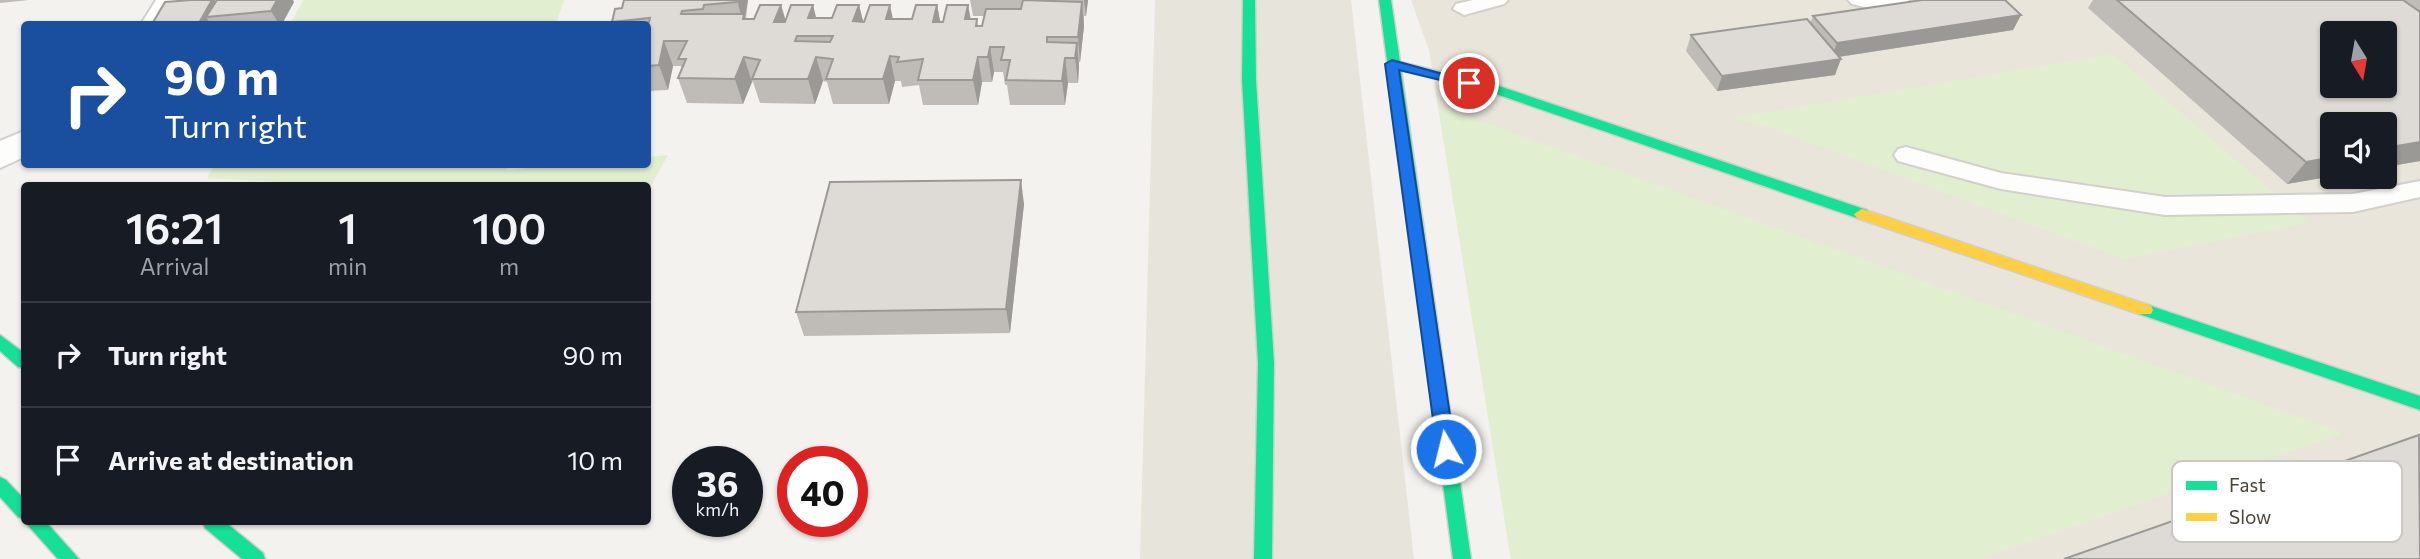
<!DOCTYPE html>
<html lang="en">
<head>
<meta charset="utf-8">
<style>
  :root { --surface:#171b24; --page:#20242c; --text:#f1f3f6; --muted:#9ea1a6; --line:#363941 }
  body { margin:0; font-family:Commissioner,sans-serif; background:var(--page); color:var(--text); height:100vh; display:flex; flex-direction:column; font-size:26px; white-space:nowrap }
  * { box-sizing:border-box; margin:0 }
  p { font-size:23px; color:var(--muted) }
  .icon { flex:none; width:38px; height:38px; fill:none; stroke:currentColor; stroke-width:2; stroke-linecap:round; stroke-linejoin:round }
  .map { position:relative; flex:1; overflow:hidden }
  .sheet { position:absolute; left:21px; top:182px; width:630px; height:343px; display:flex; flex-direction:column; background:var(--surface); border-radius:7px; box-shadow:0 2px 5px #0004 }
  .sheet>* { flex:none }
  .banner { position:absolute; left:21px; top:21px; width:630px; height:147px; border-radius:7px; box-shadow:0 2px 5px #0004; background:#1a4fa0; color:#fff; overflow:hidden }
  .needle { width:46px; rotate:169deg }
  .buttons { position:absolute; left:2320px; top:21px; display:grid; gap:14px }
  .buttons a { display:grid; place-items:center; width:77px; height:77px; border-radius:7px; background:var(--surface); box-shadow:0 2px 5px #0004; font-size:35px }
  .speed { position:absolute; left:672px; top:446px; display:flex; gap:14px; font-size:35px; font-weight:700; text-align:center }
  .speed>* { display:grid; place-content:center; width:91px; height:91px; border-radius:50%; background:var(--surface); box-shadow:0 2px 5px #0004; line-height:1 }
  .speed small { font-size:18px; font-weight:400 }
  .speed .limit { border:10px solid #d22; background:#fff; color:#111 }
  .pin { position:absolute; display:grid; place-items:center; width:60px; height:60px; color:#fff; margin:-30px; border:4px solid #fff; border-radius:50%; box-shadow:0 2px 7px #0007 }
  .me { position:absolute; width:77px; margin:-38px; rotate:352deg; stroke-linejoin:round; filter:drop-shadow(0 0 5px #0008) }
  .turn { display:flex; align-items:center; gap:24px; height:147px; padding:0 28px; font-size:32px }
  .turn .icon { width:91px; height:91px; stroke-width:2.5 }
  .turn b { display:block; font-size:49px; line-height:60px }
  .eta { display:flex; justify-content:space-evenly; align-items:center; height:119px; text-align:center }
  .eta b { font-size:42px; font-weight:600; line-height:49px }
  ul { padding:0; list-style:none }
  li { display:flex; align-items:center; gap:21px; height:105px; padding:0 28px; border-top:2px solid var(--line) }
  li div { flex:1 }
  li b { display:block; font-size:26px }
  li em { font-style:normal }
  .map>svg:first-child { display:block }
  .residential { fill:#e7e4dc }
  .education { fill:#eae5da; fill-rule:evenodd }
  .green { fill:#e1eecf }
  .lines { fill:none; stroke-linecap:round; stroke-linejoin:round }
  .lane-casing { stroke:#d2d0cb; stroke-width:4 }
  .street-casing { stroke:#d2d0cb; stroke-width:4 }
  .fast-casing { stroke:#d3cfc5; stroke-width:3 }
  .slow-casing { stroke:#d3cfc5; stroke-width:3 }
  .lane { fill:#fdfdfc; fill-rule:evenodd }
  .street { fill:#fdfdfc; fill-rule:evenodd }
  .fast { fill:#16e098; fill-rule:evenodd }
  .slow { fill:#ffcf43; fill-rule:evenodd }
  .wall { fill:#bfbcb8 }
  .shaded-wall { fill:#9b9996 }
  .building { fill:#dedbd6; stroke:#9b9996; stroke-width:2; fill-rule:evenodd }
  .route { fill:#1a73e8; stroke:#114b97; stroke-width:2 }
  .key { fill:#fff; stroke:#c9c7c4; stroke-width:2 }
  .key-label { font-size:19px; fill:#4b4439 }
</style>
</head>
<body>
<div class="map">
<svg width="2420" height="559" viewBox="0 0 2420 559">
  <rect width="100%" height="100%" fill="#f4f2ee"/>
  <polygon class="residential" points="1155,0 1351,0 1414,559 1140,559"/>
  <path class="education" d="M1411,0H2420V559H1511L1429,50ZM2333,33H2385V86H2333ZM2333,124H2385V177H2333Z"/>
  <g class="green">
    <polygon points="303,0 564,0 556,24 290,24"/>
    <polygon points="2113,54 2309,223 2124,259 1768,127 1732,118"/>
    <polygon points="1438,107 1438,106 2343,433 1980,559 1511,559"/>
    <polygon points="668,155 648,191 648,186 363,186 207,178 214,165 508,165 507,170 566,164 648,164 648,157"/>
  </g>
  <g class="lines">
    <g class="lane-casing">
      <g id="lane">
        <polygon points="1473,0 1508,0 1504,4 1464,15 1453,9 1456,4"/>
        <polygon points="1848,0 1909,0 1905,4 1877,10 1852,4"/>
        <polygon points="1906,147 2001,173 2165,197 2353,194 2420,181 2420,197 2353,212 2165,215 2001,189 1898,161 1894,155 1898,149"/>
      </g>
    </g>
    <g class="street-casing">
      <g id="street">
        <polygon points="156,0 186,0 171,24 141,24"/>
        <polygon points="24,131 24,157 0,168 0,141"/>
      </g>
    </g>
    <g class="fast-casing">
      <g id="fast">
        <polygon points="1243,0 1255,0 1256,80 1274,363 1272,559 1254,559 1258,363 1242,80"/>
        <polygon points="1379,0 1391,0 1400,62 1499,86 1867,210 1870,214 1862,219 1857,218 1490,92 1401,70 1471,559 1453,559"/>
        <polygon points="2145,304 2420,396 2420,410 2139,314 2137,310 2139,306"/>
        <polygon points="0,335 24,353 24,368 18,367 0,351"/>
        <polygon points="0,477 6,480 24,499 24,519 18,517 0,497"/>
        <polygon points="25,522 46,522 79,559 58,559"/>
        <polygon points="203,522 225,522 263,553 265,559 242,559 205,528"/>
      </g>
    </g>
    <g class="slow-casing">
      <polygon id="slow" points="1862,209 2151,306 2153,310 2151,314 2139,314 1857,218 1854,214"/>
    </g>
    <use href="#lane" class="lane"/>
    <use href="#street" class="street"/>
    <use href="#fast" class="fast"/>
    <use href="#slow" class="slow"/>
  </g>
  <g class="wall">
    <polygon points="0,0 29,0 0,3"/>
    <polygon points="748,0 746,19 754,19 781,5 786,21 813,5 816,18 832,18 859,5 863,21 893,19 912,19 937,5 940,22 943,22 968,5 971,19 977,19 978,26 982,26 984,16 973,16 970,0 1088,0 1086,16 1084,16 1084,26 1080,62 1079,62 1078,83 1068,83 1065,105 1010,105 1007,85 1005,85 1003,72 994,72 992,82 982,82 978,105 923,105 919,85 902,87 901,81 895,81 889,104 833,104 827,82 823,81 815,104 760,103 753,82 752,82 743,104 687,103 678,78 682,69 681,66 673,66 668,90 648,91 648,24 613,24 612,22 622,8"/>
    <polygon points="2093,0 2420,0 2420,161 2287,184 2088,8"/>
    <polygon points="216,1 294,2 282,24 211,24 210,23 209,24 152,24"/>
    <polygon points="2021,15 2013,30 1839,57 1835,75 1717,91 1686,51 1691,35 1810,23 1813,16"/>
    <polygon points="1024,204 1010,333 804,336 796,312"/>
  </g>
  <g class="shaded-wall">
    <polygon points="212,0 215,0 219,6 206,17 210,23 209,24 200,24 199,23"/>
    <polygon points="277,0 293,0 294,2 282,24 279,24 271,11"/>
    <polygon points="737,0 748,0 745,17 752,39 744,26"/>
    <polygon points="1084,0 1088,0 1086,16"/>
    <polygon points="1082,2 1084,26 1080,62 1078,37"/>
    <polygon points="781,5 788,30 774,22"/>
    <polygon points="813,5 819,30 808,18"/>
    <polygon points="859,5 865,29 853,21"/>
    <polygon points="890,5 895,29 886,19"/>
    <polygon points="937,5 942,30 933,22"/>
    <polygon points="968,5 972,30 965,19"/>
    <polygon points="2021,15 2013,30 1831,58 1837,43"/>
    <polygon points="664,41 673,66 668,90 659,65"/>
    <polygon points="1077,43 1079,67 1078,83 1075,58"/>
    <polygon points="990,47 994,72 992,82 988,57"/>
    <polygon points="890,56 895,81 889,104 883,79"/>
    <polygon points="744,57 752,82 743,104 735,79"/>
    <polygon points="816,57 823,81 815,104 808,79"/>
    <polygon points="978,57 982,82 978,105 973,80"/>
    <polygon points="1065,58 1068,83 1065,105 1062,81"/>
    <polygon points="1841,59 1835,75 1717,91 1722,76"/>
    <polygon points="2420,142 2420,161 2385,167 2385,148"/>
    <polygon points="2333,157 2333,176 2287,184 2306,162"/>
    <polygon points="1021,180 1024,204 1010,333 1006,309"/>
  </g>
  <g class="building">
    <polygon points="191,0 212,0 199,23 187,24 152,24 165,2"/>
    <polygon points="217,0 277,0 271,11 206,17"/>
    <path d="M624,0H737L736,2L704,5L703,9L682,11L681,14H744L743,19H754L760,5H781L774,22H785L791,5H813L808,18H832L837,5H859L853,21L864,22L870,5H890L886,19H912L916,5H937L933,22H943L947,5H968L965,19H977L976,26H982L986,9H1021L1023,0L1082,2L1078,37H1047V42L1077,43L1075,58H1065L1062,81L1006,80L1010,60H1001L1004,47H990L988,57H978L973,80H918L923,59L897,62L899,57L890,56L883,79H826L833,59L816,57L808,79H752L760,60L744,57L735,79L678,78L686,59H678L687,41H664L659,65L648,66V24H640V23L649,22L650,18L612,22L615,9L622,8ZM797,36H833L830,42L795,41Z"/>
    <polygon points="1922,0 2005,0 2021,15 1837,43 1813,16"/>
    <path d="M2117,0H2403L2420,12V142L2385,148V124H2333V157L2306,162ZM2333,33H2385V86H2333Z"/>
    <polygon points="1807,19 1841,59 1722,76 1691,35"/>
    <polygon points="1021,180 1006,309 796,312 830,182"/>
    <polygon points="2419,435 2420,559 2064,559"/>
  </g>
  <polygon class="route" points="1392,60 1475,83 1469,87 1399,70 1455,449 1446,456 1437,449 1385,64"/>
  <rect x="2172" y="461" width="230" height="81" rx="10" class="key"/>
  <rect x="2186" y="481" width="31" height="9" fill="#16e098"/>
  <rect x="2186" y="513" width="31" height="8" fill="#ffcf43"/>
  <g class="key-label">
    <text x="2229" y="492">Fast</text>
    <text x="2229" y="524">Slow</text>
  </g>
</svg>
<div class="buttons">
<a><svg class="needle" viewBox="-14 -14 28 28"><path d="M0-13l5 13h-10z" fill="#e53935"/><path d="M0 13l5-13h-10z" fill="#9ea1a6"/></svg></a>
<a><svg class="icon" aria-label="sound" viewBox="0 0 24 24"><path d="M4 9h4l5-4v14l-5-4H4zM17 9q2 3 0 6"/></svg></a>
</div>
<div class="speed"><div>36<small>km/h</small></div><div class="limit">40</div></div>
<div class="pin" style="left:1469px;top:83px;background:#d93025"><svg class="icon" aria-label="arrive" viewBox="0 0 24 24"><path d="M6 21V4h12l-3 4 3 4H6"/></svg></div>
<svg class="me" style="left:1446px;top:449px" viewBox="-20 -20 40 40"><circle r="17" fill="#1a73e8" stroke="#fff" stroke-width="3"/><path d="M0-11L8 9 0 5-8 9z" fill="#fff"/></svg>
<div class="banner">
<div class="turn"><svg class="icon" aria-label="right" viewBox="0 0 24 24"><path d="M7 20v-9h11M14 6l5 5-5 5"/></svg><div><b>90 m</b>Turn right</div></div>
</div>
<section class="sheet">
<div class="eta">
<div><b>16:21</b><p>Arrival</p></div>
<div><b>1</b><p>min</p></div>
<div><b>100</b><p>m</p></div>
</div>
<ul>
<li><svg class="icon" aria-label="right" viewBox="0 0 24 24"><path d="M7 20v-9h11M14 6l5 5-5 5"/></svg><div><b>Turn right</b></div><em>90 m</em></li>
<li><svg class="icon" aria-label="arrive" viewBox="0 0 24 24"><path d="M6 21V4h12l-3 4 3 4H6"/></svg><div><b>Arrive at destination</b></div><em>10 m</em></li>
</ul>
</section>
</div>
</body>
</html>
